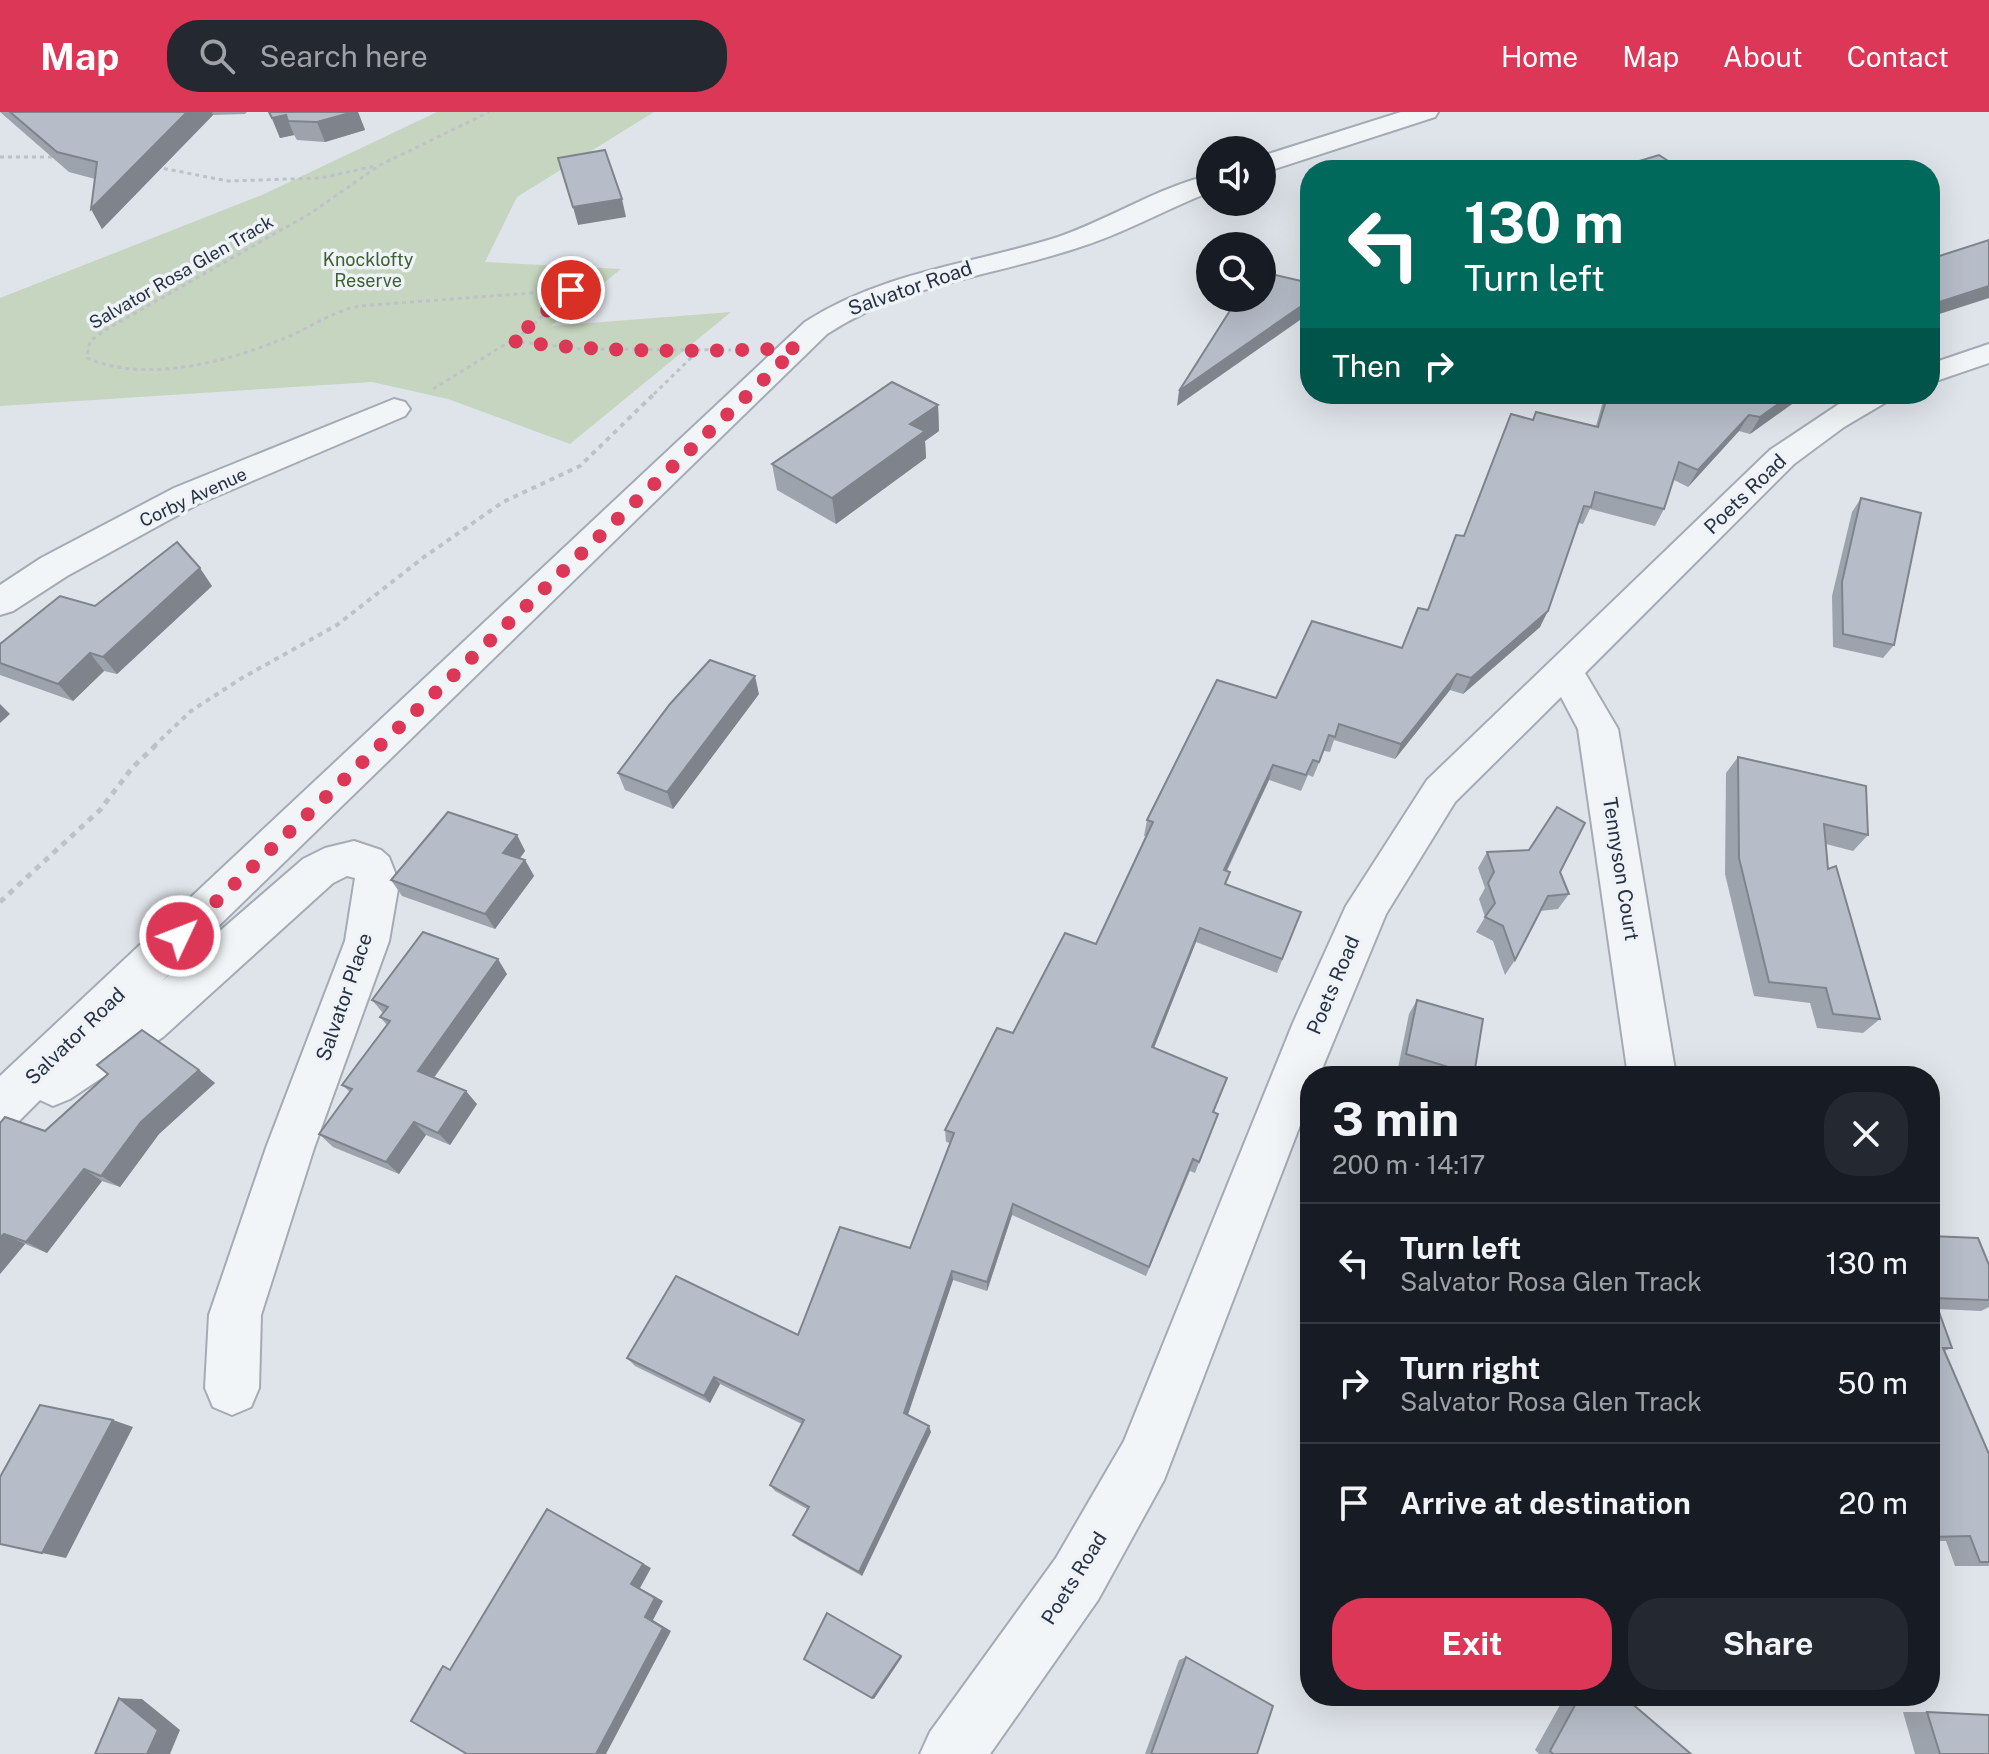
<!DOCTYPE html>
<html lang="en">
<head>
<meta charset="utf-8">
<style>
  :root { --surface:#171b24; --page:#242831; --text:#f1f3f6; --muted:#9ea1a6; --line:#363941; --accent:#dc3756 }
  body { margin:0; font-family:"Public Sans",sans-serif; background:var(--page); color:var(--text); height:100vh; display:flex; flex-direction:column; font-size:30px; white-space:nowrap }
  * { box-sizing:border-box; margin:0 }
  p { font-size:26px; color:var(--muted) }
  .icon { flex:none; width:44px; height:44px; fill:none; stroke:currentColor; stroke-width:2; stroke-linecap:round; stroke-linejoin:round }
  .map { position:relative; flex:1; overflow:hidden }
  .panel { position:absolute; left:1300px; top:954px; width:640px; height:640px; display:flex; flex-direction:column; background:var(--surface); border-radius:32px; box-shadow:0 8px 32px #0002 }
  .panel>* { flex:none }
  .banner { position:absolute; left:1300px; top:48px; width:640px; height:244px; border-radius:32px; box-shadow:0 8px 32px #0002; background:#00695c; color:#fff; overflow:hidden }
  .controls { position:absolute; left:1196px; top:24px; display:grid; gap:16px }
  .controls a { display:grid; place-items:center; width:80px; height:80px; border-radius:50%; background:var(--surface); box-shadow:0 8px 32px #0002; font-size:40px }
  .pin { position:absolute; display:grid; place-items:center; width:68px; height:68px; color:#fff; margin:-34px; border:4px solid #fff; border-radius:50%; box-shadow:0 2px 8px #0007 }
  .me { position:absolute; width:88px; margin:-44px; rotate:47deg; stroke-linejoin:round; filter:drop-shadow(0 0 6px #0008) }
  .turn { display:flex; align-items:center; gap:28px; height:168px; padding:0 32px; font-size:36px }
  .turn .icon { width:104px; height:104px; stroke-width:2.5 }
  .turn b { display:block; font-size:56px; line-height:68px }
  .then { display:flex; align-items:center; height:76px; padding:0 32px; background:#0003; gap:16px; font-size:30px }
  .round { display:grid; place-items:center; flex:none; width:84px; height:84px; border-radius:32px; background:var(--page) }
  .headline { display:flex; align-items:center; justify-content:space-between; height:136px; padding:0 32px }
  h1 { font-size:48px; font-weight:700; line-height:60px }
  .primary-button { display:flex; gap:16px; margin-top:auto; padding:16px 32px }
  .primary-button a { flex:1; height:92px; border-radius:32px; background:var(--accent); color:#fff; font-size:32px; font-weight:700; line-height:92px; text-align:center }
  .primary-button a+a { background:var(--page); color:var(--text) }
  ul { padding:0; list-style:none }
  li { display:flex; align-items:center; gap:24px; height:120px; padding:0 32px; border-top:2px solid var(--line) }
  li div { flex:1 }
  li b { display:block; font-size:30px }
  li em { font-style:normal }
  header { display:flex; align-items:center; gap:48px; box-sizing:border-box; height:112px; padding:0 40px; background:var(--accent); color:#fff }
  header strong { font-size:38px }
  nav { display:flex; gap:44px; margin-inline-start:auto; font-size:28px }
  .search { width:560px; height:72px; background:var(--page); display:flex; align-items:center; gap:20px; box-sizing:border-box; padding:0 28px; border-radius:32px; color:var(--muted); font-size:30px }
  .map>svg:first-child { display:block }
  .green { fill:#c6d5bf }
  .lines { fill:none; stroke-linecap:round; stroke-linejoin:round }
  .street-casing { stroke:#a4abb5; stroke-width:4 }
  .path-far2 { stroke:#bdc2c9; stroke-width:3; stroke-dasharray:4 4; stroke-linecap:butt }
  .path-far1 { stroke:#bdc2c9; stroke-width:4; stroke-dasharray:5 5; stroke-linecap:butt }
  .path { stroke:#bdc2c9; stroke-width:5; stroke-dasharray:6 6; stroke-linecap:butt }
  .street { fill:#f2f5f8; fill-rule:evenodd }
  .wall { fill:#9da3ac }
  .shaded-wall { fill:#7f848c }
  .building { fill:#b6bdc8; stroke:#7f848c; stroke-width:2 }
  .route { stroke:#dc3756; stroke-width:14; stroke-dasharray:0 25.2 }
  .labels { text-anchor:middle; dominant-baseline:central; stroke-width:7; stroke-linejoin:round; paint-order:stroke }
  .far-park-label { font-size:18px; fill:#3c6032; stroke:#eff3f7 }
  .far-street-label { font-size:18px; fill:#263243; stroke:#eff3f7 }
  .street-label { font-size:20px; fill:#263243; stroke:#eff3f7 }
</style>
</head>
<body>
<header>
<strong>Map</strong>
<div class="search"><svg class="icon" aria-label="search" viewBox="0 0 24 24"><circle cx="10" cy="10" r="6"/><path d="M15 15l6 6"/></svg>Search here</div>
<nav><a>Home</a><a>Map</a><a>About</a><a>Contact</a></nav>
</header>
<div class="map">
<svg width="1989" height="1642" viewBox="0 0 1989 1642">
  <rect width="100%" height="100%" fill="#dfe4ea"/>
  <polygon class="green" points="437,0 654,0 517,85 485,150 621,157 551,214 731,200 570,332 448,287 372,270 0,294 0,186 262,83"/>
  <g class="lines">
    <g class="street-casing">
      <g id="street">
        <polygon points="1401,0 1438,0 1435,5 1262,61 1262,44"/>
        <path d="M1210,63V80C1164,98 1121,123 1074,137C988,165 904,172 827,222L161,870L303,747L325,736L354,729L381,738L389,745L399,771L389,829L314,1036L261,1203L259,1276L251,1295L232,1303L213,1295L205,1276L209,1203L266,1036L345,829L355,766L347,764L333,771L163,925L70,987L53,994L40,988L17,1011L0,1017V964L805,210C885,159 970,153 1058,125C1110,107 1157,76 1210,63Z"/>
        <polygon points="1989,232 1989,251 1930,271 1930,252"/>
        <polygon points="1854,282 1893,282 1888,289 1844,315 1794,352 1585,561 1618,617 1676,964 1628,964 1578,617 1561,585 1455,690 1386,802 1319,964 1310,964 1310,987 1164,1368 1098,1488 990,1642 920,1642 930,1620 1056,1446 1124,1329 1293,911 1346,794 1427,668 1770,338"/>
        <polygon points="394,287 405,290 410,297 405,304 198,392 67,464 13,499 0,503 0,473 41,446 174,376"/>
      </g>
    </g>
    <g class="path-far2">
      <polyline points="0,45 54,45"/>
      <polyline points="156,55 228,69 321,66 375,54"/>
      <polyline points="513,229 580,237 731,238"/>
      <path d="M433,277L525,220L571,178L359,194C330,200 307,218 280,228C224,251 144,271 87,246L90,229L107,217L311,101L380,53L489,0"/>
      <polyline points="654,282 698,239"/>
    </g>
    <polyline class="path-far1" points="153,635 191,599 242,566 337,513 424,445 503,390 580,354 656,280"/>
    <polyline class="path" points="0,790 100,698 132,656 156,633"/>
    <use href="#street" class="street"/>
  </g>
  <g class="wall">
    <polygon points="0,0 247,0 245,2 213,3 102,117 91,97 95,67 69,60"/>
    <polygon points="269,0 358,0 365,18 325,30 297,28 294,23 280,26"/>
    <polygon points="1605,282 1806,282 1750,322 1739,319 1688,375 1674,368 1664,397 1655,414 1590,397 1583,412 1578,411 1540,515 1463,582 1450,578 1395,647 1334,628 1330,640 1324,639 1313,665 1308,663 1301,679 1269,668 1227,759 1226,772 1301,800 1277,861 1196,830 1154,936 1227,966 1214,1000 1218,1002 1195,1061 1190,1059 1146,1164 1012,1103 987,1179 953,1168 908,1303 931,1320 862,1464 798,1428 793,1423 807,1397 775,1379 770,1373 802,1312 720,1272 710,1291 635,1254 627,1246 798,1223 910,1136 950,1031 946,1030 945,1018 1013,921 1096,832 1146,724 1144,724 1147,708 1276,586 1402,536 1428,498 1464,424 1533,308 1596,314"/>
    <polygon points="938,293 939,319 925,329 926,346 836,412 777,378 772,352"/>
    <polygon points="1861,386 1894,533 1883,546 1833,535 1832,484 1852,400"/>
    <polygon points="212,474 117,562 104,559 73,589 0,563 0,532 95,494"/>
    <polygon points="759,582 673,697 625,678 618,661"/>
    <polygon points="1738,645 1868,723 1853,739 1826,732 1828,757 1880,907 1863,921 1817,916 1810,891 1754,884 1725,762 1726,661"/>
    <polygon points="517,723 525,739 520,746 525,748 534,764 495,817 402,784 391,768"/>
    <polygon points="1487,740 1569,782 1558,797 1540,799 1515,848 1505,863 1493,829 1476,820 1485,805 1479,787 1485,776 1478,756"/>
    <polygon points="507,862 434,966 477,992 450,1033 426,1023 399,1062 333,1035 319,1022 350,980 342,973 387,913 380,905 383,901 372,888"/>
    <polygon points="1417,888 1474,963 1474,964 1425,964 1398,956 1409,902"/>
    <polygon points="199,958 215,971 159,1022 120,1075 102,1069 47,1141 25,1132 0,1162 0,1011 45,1019 108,962"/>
    <polygon points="1930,1124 1989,1153 1989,1195 1981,1199 1937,1197 1952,1236 1944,1239 1989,1342 1989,1454 1955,1454 1946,1429 1930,1429"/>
    <polygon points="1186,1545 1257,1642 1145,1642 1179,1548"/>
    <polygon points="1565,1584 1623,1584 1691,1642 1539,1642 1535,1638"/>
    <polygon points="1903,1600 1927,1600 1989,1642 1915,1642"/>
  </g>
  <g class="shaded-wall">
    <polygon points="187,0 212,0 213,3 102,117 91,97"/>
    <polygon points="353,0 358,0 365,18 325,30 317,10"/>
    <polygon points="286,3 294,23 280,26 272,6"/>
    <polygon points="622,87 626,105 578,113 573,95"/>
    <polygon points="1989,174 1989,186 1930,205 1930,193"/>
    <polygon points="1310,188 1310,201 1177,294 1179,279"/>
    <polygon points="1792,282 1806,282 1750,322 1760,305"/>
    <polygon points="938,293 939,319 925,329 926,346 836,412 832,386 910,312"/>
    <polygon points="1749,303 1739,319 1688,375 1698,358"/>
    <polygon points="200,456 212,474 117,562 103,545"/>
    <polygon points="1548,499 1540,515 1463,582 1471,566"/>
    <polygon points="90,541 104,559 73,589 58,572"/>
    <polygon points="1457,562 1450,578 1395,647 1401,632"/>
    <polygon points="755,564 759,582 673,697 667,680"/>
    <polygon points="0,592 10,602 0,611"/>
    <polygon points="1273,653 1269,668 1220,772 1224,758"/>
    <polygon points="517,723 525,739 512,757 503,741"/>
    <polygon points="525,748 534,764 495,817 485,802"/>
    <polygon points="1200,816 1196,830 1149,948 1152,935"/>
    <polygon points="498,847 507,862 429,972 418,959"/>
    <polygon points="199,958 215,971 159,1022 120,1075 101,1064 141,1010"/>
    <polygon points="466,979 477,992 450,1033 438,1021"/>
    <polygon points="414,1010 426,1023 399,1062 386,1050"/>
    <polygon points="84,1057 102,1069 47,1141 26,1130"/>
    <polygon points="1013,1092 1012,1103 987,1179 987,1170"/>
    <polygon points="4,1122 25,1132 0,1162 0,1126"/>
    <polygon points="952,1159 953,1168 906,1308 904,1301"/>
    <polygon points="714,1265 720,1272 710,1291 704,1284"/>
    <polygon points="113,1308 133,1315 66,1446 42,1441"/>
    <polygon points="929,1314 931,1320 862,1464 859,1460"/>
    <polygon points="547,1397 651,1456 640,1476 663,1489 653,1508 671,1519 606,1642 596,1642 645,1505 631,1472"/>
    <polygon points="901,1544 902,1545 874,1587 872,1586"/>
    <polygon points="119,1586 142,1587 180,1618 170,1642 147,1642"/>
  </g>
  <g class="building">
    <polygon points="10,0 187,0 91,97 97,50 57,40"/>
    <polygon points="269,0 353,0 317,10 288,9 286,3 272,6"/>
    <polygon points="605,38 622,87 573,95 558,46"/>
    <polygon points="1659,43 1682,58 1609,58"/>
    <polygon points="1989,128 1989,174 1930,193 1930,147"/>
    <polygon points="1262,160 1310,171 1310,188 1179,279 1238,186 1262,186"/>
    <polygon points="892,270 938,293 910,312 925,319 832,386 772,352"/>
    <polygon points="1608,282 1792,282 1760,305 1749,303 1698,358 1679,350 1664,397 1595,380 1591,395 1584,394 1548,499 1471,566 1457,562 1401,632 1339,612 1335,625 1329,623 1319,650 1313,648 1306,663 1273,653 1224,758 1230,760 1225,772 1301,800 1282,847 1200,816 1152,935 1227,966 1213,1000 1218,1002 1199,1050 1193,1047 1149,1155 1013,1092 987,1170 952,1159 904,1301 929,1314 859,1460 793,1423 809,1395 770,1373 804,1308 714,1265 704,1284 627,1246 676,1164 798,1223 840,1115 910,1136 954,1021 945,1018 997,916 1013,921 1065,821 1096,832 1153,710 1147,708 1217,568 1276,586 1312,509 1402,536 1418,496 1428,498 1456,423 1464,424 1511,302 1533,308 1536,300 1598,315"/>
    <polygon points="1861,386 1921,401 1894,533 1843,522 1842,470"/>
    <polygon points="177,430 200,456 103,545 90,541 58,572 0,551 0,532 60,484 95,494"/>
    <polygon points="710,548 755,564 667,680 618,661 670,592"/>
    <polygon points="1738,645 1866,674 1868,723 1824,712 1828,757 1836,754 1880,907 1833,902 1826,876 1769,870 1739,746"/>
    <polygon points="1557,695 1585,711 1560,760 1569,782 1548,784 1515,848 1503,814 1485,805 1495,791 1488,771 1494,760 1487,740 1529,738"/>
    <polygon points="448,700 517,723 503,741 525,748 485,802 391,768"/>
    <polygon points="423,820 498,847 418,959 466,979 438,1021 414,1010 386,1050 319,1022 352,977 342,973 390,909 380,905 388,895 372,888"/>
    <polygon points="1417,888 1483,907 1474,963 1406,942"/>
    <polygon points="142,918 199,958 141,1010 101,1064 84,1057 26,1130 4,1122 0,1126 0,1011 5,1005 45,1019 108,962 97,953"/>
    <polygon points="1930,1124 1978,1126 1989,1153 1989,1188 1934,1186 1952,1236 1943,1236 1989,1342 1989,1450 1980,1450 1970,1424 1930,1425"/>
    <polygon points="40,1293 113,1308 42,1441 0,1432 0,1365"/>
    <polygon points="547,1397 643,1452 631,1472 655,1486 645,1505 663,1516 596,1642 467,1642 411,1609 443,1554 450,1558"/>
    <polygon points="827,1501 901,1544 872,1586 804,1547"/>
    <polygon points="1186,1545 1273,1594 1257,1642 1151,1642"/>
    <polygon points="1580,1584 1623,1584 1691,1642 1553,1642 1550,1639"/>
    <polygon points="119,1586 158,1618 147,1642 95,1642"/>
    <polygon points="1927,1600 1989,1603 1989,1642 1940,1642"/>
  </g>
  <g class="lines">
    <path class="route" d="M180,824L797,236C702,240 607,241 512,229L571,178"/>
  </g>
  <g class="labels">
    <g class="far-park-label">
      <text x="368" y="147">Knocklofty<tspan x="368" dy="21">Reserve</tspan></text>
    </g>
    <g class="far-street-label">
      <text transform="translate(181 160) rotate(-30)">Salvator Rosa Glen Track</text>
      <text transform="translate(193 385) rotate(-25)">Corby Avenue</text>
    </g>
    <g class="street-label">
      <text transform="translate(910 176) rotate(-19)">Salvator Road</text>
      <text transform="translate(1745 382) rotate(-44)">Poets Road</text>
      <text transform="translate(1621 757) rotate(81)">Tennyson Court</text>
      <text transform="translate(1333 873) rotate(-67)">Poets Road</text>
      <text transform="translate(344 885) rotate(-71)">Salvator Place</text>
      <text transform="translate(75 924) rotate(-44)">Salvator Road</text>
      <text transform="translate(1074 1466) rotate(-58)">Poets Road</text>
    </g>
  </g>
</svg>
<div class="controls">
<a><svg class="icon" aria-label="sound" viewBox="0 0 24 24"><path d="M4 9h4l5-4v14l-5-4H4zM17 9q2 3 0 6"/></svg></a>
<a><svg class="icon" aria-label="search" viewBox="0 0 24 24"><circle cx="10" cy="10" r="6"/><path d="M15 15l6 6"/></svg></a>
</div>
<div class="pin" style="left:571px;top:178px;background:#d93025"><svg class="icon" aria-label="arrive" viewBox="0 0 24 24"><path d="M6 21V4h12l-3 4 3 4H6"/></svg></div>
<svg class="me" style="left:180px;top:824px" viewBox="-20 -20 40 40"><circle r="17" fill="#dc3756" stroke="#fff" stroke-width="3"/><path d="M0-11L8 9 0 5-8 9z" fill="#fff"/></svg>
<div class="banner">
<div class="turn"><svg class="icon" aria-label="left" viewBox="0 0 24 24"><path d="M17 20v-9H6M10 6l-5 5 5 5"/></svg><div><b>130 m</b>Turn left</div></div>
<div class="then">Then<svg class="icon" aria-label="right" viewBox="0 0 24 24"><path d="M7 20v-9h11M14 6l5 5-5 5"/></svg></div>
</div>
<section class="panel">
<div class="headline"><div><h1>3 min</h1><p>200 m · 14:17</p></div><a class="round"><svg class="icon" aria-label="close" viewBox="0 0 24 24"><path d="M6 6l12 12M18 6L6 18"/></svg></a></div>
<ul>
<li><svg class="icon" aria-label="left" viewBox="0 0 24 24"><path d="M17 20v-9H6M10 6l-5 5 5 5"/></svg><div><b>Turn left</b><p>Salvator Rosa Glen Track</p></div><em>130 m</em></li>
<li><svg class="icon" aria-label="right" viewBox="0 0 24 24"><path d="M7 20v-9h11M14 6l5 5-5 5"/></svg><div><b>Turn right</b><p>Salvator Rosa Glen Track</p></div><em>50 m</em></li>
<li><svg class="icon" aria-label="arrive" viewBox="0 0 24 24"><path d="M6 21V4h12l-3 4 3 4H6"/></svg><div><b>Arrive at destination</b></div><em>20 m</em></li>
</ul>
<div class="primary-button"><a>Exit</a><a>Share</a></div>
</section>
</div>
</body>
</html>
